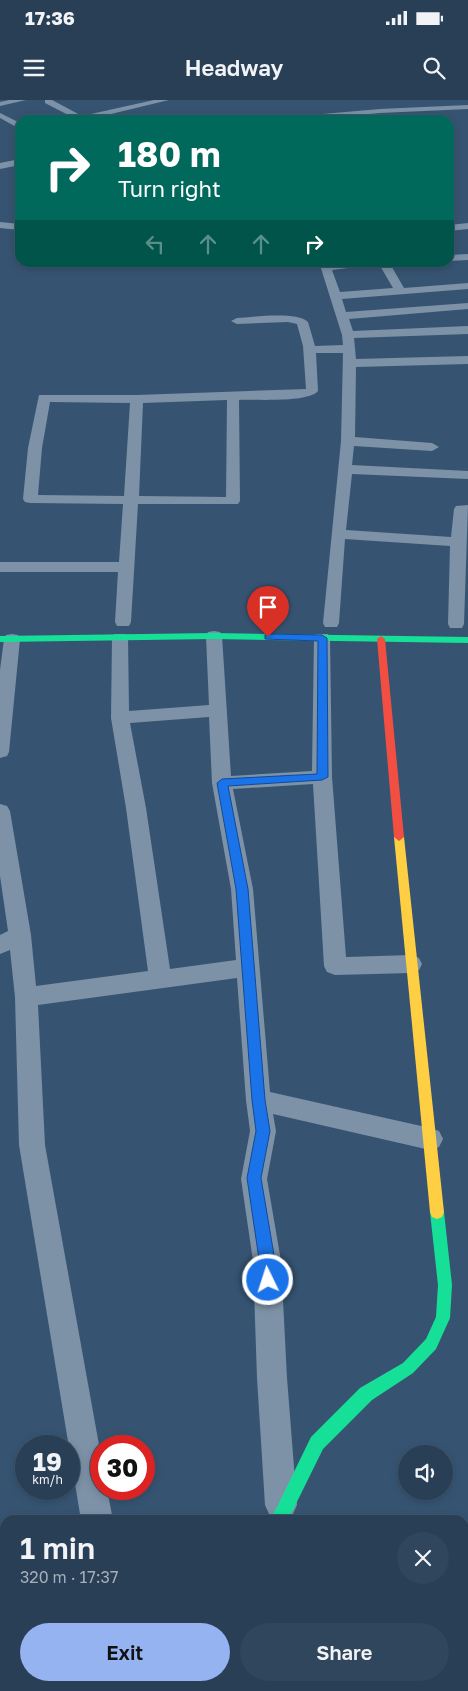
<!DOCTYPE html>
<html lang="en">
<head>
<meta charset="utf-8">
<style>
  :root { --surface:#283f56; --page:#30465c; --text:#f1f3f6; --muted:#a5afb9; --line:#44586c; --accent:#95b2f1 }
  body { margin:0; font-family:"Golos Text",sans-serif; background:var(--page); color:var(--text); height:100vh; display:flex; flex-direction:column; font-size:19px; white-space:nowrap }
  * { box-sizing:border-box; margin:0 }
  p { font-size:16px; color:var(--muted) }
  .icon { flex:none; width:28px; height:28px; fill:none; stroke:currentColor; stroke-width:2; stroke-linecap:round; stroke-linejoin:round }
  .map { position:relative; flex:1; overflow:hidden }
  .details { position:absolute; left:0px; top:1415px; width:469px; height:176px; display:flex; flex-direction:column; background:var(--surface); border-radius:15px 15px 0 0; box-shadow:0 2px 8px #0003,0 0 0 1px var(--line) }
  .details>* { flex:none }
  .hud { position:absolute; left:15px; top:15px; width:439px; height:152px; border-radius:15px; box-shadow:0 2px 8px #0003,0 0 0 1px var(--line); background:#00695c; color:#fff; overflow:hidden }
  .buttons { position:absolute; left:398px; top:1345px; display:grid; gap:10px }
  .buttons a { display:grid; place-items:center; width:55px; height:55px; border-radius:50%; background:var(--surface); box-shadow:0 2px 8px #0003,0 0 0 1px var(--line); font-size:25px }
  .speed { position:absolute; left:15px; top:1335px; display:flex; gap:10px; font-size:25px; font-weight:700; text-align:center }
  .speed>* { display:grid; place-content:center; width:65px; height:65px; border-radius:50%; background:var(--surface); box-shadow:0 2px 8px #0003,0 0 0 1px var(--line); line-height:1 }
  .speed small { font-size:12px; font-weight:400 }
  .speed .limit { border:8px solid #d22; background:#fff; color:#111 }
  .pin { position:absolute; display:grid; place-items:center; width:42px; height:42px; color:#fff; margin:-51px -21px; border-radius:50% 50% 50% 0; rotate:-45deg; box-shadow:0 0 5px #0007 }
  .pin .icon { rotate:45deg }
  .me { position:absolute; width:55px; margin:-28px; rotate:356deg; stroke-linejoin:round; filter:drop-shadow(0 0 4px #0008) }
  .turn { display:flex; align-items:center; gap:18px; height:105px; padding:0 20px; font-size:22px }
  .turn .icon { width:65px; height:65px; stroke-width:2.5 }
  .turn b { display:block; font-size:35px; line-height:42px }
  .lanes { display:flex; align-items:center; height:48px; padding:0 20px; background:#0003; justify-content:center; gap:25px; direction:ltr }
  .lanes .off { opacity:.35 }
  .round { display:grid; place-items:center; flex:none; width:52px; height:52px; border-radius:26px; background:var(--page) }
  .overview { display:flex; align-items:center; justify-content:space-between; height:85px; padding:0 20px }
  h1 { font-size:30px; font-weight:600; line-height:38px }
  .action { display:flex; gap:10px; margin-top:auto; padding:10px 20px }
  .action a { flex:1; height:58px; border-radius:30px; background:var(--accent); color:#111; font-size:20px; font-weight:600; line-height:58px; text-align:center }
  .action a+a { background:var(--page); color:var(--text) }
  .status { display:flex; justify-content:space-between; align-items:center; height:35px; padding:0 25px; background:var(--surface); direction:ltr }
  .status svg { height:14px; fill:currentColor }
  header { display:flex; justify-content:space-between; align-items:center; height:65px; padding:0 20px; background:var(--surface); font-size:22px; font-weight:600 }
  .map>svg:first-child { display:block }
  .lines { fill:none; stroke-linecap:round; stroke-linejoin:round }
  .street { fill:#7d92a7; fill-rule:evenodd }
  .fast { fill:#16e098; fill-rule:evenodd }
  .slow { fill:#ffcf43; fill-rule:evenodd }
  .jam { fill:#f24e42; fill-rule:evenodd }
  .route { fill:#1a73e8; stroke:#114b97 }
</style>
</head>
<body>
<div class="status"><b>17:36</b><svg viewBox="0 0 49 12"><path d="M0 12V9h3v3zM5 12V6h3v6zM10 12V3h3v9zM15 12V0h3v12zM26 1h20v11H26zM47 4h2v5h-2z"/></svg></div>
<header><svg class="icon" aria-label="menu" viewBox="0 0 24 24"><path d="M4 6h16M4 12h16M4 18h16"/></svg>Headway<svg class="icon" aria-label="search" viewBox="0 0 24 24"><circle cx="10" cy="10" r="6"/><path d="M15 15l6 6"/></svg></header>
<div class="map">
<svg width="468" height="1591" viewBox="0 0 468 1591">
  <rect width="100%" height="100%" fill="#365472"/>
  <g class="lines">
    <g class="street">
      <polygon points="9,0 26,0 0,6 0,2"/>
      <polygon points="45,0 52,0 82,16 154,0 169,0 86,20 71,20 74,18 45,3"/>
      <polygon points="468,5 468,9 380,13 305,20 272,20 276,18 380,9"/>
      <polygon points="0,13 20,23 20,29 0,18"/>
      <polygon points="20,59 20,65 0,69 0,63"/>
      <polygon points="0,122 20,124 20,130 0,128"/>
      <polygon points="468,123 468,129 449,131 449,125"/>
      <polygon points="468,154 468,160 449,161 449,155"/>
      <path d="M319,162H389L404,188L468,183V189L342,199L346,212L468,203V209L349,219L353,231L468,226V234L354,238L356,259L468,256V264L356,267L355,337L432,343L439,347L432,351L354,346L352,365L468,371V379L352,374L346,430L451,437L454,409L456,406L468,405L464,524L462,528H450L448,524L450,446L345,439L339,523L337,527H325L323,523L341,341L343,253H316L318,291C308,303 256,299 239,300L240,401L238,404H138L131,522L129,526H117L115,522L118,472H0V462H119L123,404L30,403L25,402L23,399L28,348L39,295H137L306,289L303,246L297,224L288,222L237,224L231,221L237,218C253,217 297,211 308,222L315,246L343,245L342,235ZM379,164L393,188L340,192L332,170ZM227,300L226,397L139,396L143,303ZM50,302L130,303L124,396L38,395L42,348Z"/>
      <path d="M214,531L220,532L222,536L231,676L312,671L314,538L316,534H328L330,538L332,677L346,857L411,855L419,858L422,864L419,870L411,873L335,875L327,872L324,866L313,684L233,689L253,789L270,992L430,1028L439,1031L443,1039L439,1047L430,1050L273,1014L276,1031L267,1079L281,1161L287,1278L297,1405L292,1416L283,1420L270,1416L265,1405L257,1278L253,1161L241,1079L250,1031L246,1000L237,878L38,905L45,1045L101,1356V1389H107L113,1420H81L19,1045L15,897L10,850L0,854V835L8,831L0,776V704L7,706L10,711L31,835L36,886L148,871L126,708L111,618L112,538L114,534H126L128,538L129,611L209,605L206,536L208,532ZM209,617L212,683L231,789L236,860L170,869L146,708L130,623Z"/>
      <polygon points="12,534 18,535 20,539 9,652 7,656 0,658 0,570 4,539 6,535"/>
      <polygon points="103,1586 138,1586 136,1591 101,1591"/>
      <polygon points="142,1586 179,1586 181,1591 144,1591"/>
    </g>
    <g class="fast">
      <polygon points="214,533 468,537 468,543 214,539 0,542 0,536"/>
      <polygon points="437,1105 442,1107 444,1112 452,1185 450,1218 436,1249 413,1273 372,1300 323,1349 288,1420 269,1420 276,1409 311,1337 360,1288 403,1263 426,1239 436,1217 438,1185 430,1112 432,1107"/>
    </g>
    <polygon class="slow" points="399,733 404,737 444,1112 442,1117 437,1119 432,1117 430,1112 394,737"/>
    <polygon class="jam" points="381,536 385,539 404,737 399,741 394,737 377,539"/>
  </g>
  <polygon class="route" points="268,534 322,535 327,538 328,677 322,680 228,686 248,789 265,1000 270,1031 261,1078 275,1161 276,1180 273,1186 268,1188 263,1186 247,1078 256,1031 252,1000 236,789 217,683 222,679 317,674 318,541 265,539 265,535"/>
</svg>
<div class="buttons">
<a><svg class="icon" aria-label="sound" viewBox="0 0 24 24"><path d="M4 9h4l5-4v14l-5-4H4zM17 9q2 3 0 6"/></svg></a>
</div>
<div class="speed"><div>19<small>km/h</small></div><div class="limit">30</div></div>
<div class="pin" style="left:268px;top:537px;background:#d93025"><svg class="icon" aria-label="arrive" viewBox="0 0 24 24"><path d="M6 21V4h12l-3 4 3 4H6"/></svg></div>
<svg class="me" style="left:268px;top:1180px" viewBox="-20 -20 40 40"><circle r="17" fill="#1a73e8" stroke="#fff" stroke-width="3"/><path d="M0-11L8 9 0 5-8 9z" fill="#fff"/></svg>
<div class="hud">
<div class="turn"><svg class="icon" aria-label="right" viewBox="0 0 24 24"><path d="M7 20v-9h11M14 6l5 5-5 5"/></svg><div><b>180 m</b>Turn right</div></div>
<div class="lanes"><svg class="icon off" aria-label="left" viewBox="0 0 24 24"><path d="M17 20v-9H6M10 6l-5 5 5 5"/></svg><svg class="icon off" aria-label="ahead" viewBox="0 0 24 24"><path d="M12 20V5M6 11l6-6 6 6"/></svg><svg class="icon off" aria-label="ahead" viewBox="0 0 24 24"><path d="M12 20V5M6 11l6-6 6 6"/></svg><svg class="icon" aria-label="right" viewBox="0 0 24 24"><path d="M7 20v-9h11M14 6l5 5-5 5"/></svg></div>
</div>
<section class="details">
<div class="overview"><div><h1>1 min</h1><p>320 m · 17:37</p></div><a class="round"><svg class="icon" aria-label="close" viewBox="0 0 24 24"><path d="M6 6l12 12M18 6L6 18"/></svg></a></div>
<div class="action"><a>Exit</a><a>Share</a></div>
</section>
</div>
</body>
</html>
